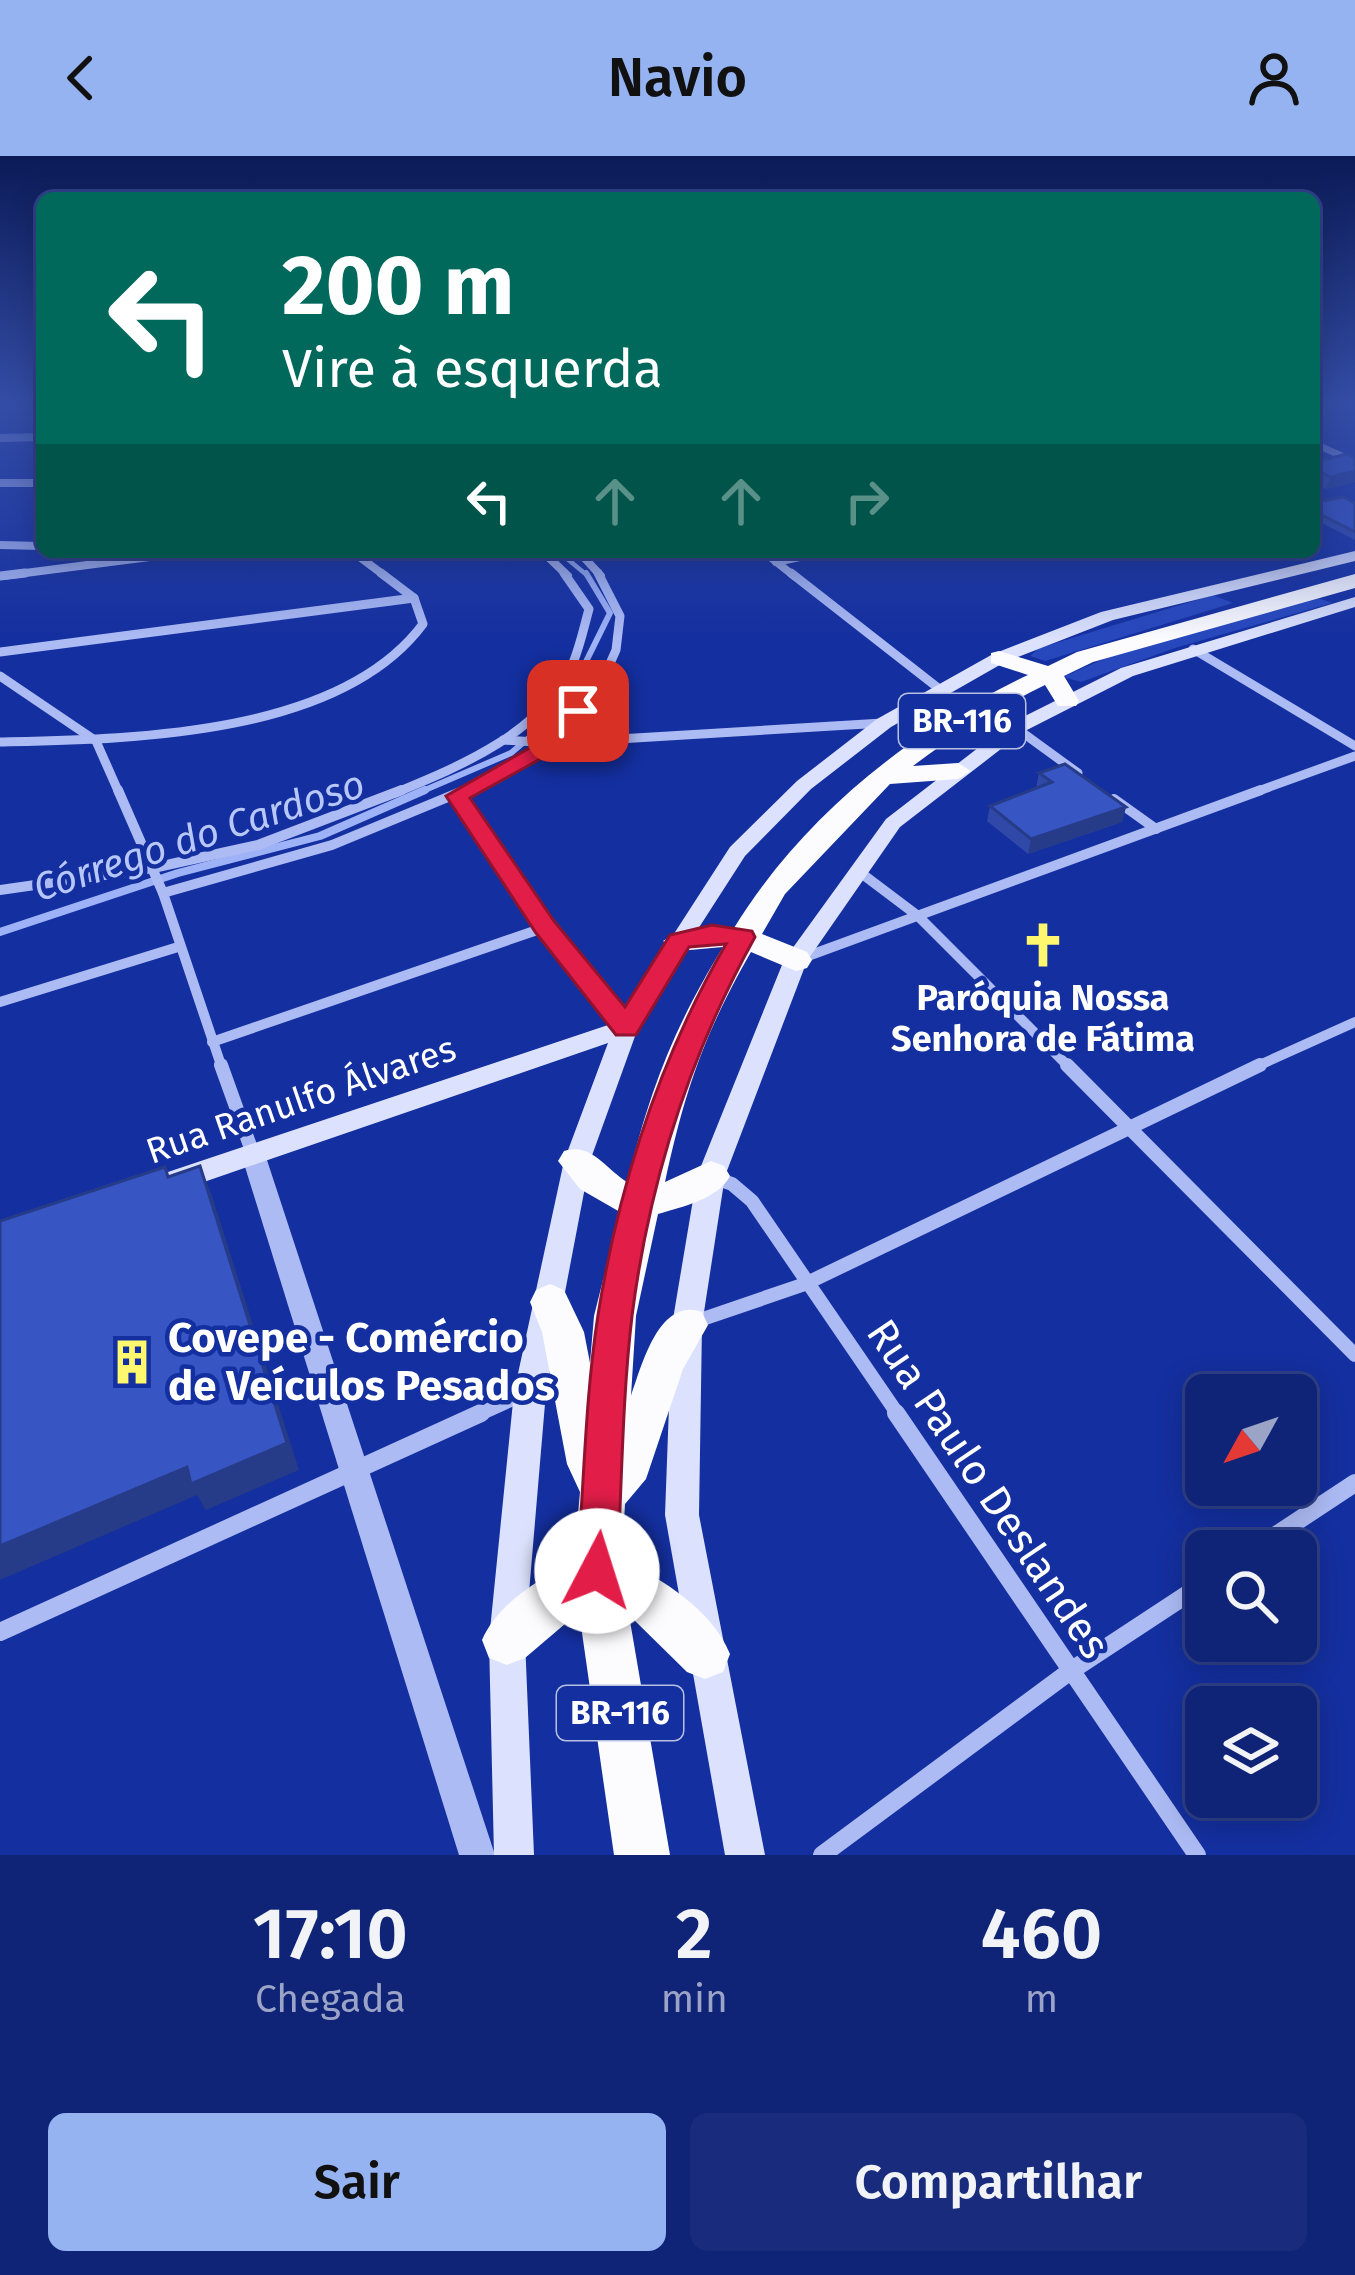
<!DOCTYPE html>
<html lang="pt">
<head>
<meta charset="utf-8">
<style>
  :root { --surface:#0f2377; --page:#182b7c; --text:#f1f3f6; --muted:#9ba4c6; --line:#2f4089; --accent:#95b2f1 }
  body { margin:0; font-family:"Fira Sans",sans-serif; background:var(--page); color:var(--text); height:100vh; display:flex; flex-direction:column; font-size:45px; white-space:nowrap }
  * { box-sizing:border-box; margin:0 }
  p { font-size:39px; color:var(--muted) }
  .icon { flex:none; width:66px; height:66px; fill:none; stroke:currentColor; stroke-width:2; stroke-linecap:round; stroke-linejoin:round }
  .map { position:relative; height:1699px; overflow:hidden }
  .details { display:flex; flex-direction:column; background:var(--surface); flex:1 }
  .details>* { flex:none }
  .top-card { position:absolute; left:36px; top:36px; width:1284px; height:366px; border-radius:18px; box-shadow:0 6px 30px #0003,0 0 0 3px var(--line); background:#00695c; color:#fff; overflow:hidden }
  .needle { width:78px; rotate:230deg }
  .tools { position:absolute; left:1185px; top:1218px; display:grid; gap:24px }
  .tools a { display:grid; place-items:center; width:132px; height:132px; border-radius:18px; background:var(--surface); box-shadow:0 6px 30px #0003,0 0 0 3px var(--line); font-size:60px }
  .pin { position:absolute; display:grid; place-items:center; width:102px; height:102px; color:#fff; margin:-51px; border-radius:24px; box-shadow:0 6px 18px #0006 }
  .me { position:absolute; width:132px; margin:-66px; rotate:5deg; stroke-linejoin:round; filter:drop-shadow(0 0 9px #0008) }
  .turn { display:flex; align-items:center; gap:42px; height:252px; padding:0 48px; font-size:54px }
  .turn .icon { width:156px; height:156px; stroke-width:2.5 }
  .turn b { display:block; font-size:84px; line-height:102px }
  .lanes { display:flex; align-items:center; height:114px; padding:0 48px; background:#0003; justify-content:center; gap:60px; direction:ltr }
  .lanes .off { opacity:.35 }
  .eta { display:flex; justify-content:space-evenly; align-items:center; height:204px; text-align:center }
  .eta b { font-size:72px; font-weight:600; line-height:84px }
  .button { display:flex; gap:24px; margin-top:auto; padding:24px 48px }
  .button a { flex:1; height:138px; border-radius:18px; background:var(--accent); color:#111; font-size:48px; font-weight:600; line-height:138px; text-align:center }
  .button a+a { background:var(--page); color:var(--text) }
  header { display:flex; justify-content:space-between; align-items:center; height:156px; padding:0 48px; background:var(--accent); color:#111; font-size:54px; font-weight:600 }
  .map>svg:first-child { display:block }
  .green { fill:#2747bd }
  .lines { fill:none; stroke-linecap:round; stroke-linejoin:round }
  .stream-far2 { stroke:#9eb2f7; stroke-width:4.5 }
  .stream-far1 { stroke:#9eb2f7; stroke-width:6 }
  .stream { stroke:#9eb2f7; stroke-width:8 }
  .minor-far4 { stroke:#acbbf4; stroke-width:8 }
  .minor-far3 { stroke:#acbbf4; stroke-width:9 }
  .minor-far2 { stroke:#acbbf4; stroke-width:10 }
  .minor-far1 { stroke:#acbbf4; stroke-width:14 }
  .minor { stroke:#acbbf4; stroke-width:18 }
  .tertiary { fill:#acbbf4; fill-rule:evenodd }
  .secondary { fill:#dce2fd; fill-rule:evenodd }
  .trunk { fill:#fcfcff; fill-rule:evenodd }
  .wall { fill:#3049a9 }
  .shaded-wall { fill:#273c89 }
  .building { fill:#3855c4; stroke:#273c89; stroke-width:3 }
  .route { fill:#e11d48; stroke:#92132f; stroke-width:3 }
  .labels { text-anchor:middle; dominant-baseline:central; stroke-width:9; stroke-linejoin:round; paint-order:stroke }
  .shield { fill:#142f9f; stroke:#b8c1e2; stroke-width:3 }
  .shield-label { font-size:33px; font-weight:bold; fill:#fff }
  .poi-label { font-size:36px; font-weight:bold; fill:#fff; stroke:#142f9f }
  .street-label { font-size:36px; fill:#fff; stroke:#142f9f }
  .water-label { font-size:39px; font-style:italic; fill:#b8c7fa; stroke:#142f9f }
  .near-poi-label { font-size:42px; font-weight:bold; fill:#fff; stroke:#142f9f; text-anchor:start }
  .near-street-label { font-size:42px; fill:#fff; stroke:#142f9f }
</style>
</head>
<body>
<header><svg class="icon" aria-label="back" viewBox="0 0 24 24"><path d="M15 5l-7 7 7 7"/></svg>Navio<svg class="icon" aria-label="person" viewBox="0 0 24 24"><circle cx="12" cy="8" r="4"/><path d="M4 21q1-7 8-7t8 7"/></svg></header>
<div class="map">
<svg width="1355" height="1699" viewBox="0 0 1355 1699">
  <rect width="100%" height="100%" fill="#142f9f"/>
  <g class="green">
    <polygon points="1213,439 1233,447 1045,505 1030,500 1039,492"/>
    <polygon points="1315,441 1332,447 1175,492 1081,526 1063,521 1122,495"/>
  </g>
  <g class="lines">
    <polyline class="stream-far2" points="559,396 588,420"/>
    <polyline class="stream-far1" points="418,637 511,597 530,581 572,534 610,457 586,417"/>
    <polyline class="stream" points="0,776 178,717 320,680 425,634"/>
    <g class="minor-far4">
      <polyline points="0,282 42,281"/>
      <polyline points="0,327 42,327"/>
      <polyline points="0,389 42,390"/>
      <polyline points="353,396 385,420"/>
      <polyline points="543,396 568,420"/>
      <polyline points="579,396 601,420"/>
      <polyline points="764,396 794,420"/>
      <polyline points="776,406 823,396"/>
      <polyline points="2,420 188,396"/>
    </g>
    <g class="minor-far3">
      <polyline points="791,417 942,535"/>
      <polyline points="0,420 25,417"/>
      <polyline points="1193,493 1355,590"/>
      <polyline points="0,496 414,442"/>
      <polyline points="0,520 96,585 119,637"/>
      <polyline points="1016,572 1078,617"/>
      <polyline points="503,584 552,587 883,567"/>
      <path d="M0,586C129,583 339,581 423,468L414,442L381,417"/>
      <path d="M395,637C458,611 545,576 573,507C580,490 584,471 589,453L564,417"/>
      <polyline points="459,637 556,583 608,512 616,494 620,460 598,417"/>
      <polyline points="1253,637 1355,600"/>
    </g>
    <g class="minor-far2">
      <polyline points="118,634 163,737 222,912"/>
      <polyline points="457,639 546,771 626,872"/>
      <polyline points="1114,643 1156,673"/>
      <polyline points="857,714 918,760 1070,912"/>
      <polyline points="0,734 153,712 258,689 402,634"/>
      <polyline points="163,737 332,689 465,634"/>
      <polyline points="797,804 1261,634"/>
      <polyline points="0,846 178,791"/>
      <polyline points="212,886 546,771"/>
      <polyline points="1253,912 1355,866"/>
    </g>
    <g class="minor-far1">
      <polyline points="221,909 253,998"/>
      <polyline points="1067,909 1355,1199"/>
      <polyline points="712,1021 732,1028 752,1045 899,1260"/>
      <polyline points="694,1166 805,1128 1260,909"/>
      <polyline points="475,1260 524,1238"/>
    </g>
    <g class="minor">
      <polyline points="896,1257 1197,1699"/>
      <polyline points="1252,1395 1355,1327"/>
      <polyline points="0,1476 481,1257"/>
      <polyline points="822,1699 1069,1516 1206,1426"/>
    </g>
    <g class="tertiary">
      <polygon points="1314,284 1355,302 1355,310 1314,291"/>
      <polygon points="253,989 261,992 265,998 495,1699 459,1699 241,998 245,992"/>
    </g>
    <g class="secondary">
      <polygon points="1355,395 1355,405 1113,464 1005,506 891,571 811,633 745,700 689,787 638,872 590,1005 546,1236 525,1484 534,1699 494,1699 489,1484 514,1236 564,1005 608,887 172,1037 162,1034 158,1026 162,1018 617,866 730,691 797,625 877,563 993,498 1101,456"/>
      <polygon points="1355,441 1355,451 1133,520 1023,576 900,671 807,805 725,1020 702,1169 699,1359 765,1699 725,1699 665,1359 672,1169 697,1020 784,804 886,663 1009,568 1121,512"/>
    </g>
    <path class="trunk" d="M1355,418V432L1093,506L1064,520L1079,545L1076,550H1058L1045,529C998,552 954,579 913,610L958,607L971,615L958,623L890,628L785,738L762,778L807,796L812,804L807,812L796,815L751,796C704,878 685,934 665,1026L711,1005L724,1010L730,1020C718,1043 682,1051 658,1058L636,1160L631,1240C642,1209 659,1141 702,1156L708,1169L683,1213L646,1323L625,1348L622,1402C663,1425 711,1452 730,1498L723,1516L705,1523L687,1516L629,1459L670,1699H614L579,1456L525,1502L507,1509L489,1502L482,1484C498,1446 541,1424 574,1402L580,1336L567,1308L542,1176L530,1146L536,1134L550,1128L564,1134L584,1176L590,1207L594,1160L620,1056L580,1033L558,1005L564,995C591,986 605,1012 627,1026C651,932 672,875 723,791L679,795L663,785L679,775L734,772C802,661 911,574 1028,519L991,507V497L999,495L1048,510L1077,496Z"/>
  </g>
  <g class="wall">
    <polygon points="1355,302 1355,326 1326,333 1314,328 1314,306"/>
    <polygon points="1314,347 1355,347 1355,384 1314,363"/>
    <polygon points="1039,617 1126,651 1122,666 1028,698 987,665 990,650 1036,632"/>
  </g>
  <g class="shaded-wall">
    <polygon points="1355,315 1355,326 1326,333 1331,321"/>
    <polygon points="1126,651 1122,666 1028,698 1031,683"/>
    <polygon points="200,1010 212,1040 299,1314 206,1354 197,1339 0,1424 0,1390"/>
  </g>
  <g class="building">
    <polygon points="1347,298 1355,302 1355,315 1331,321 1314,313 1314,306"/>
    <polygon points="1343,341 1355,347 1355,376 1314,355 1314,347"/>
    <polygon points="1065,608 1126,651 1031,683 990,650 1052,626 1039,617"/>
    <polygon points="200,1010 287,1287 191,1328 187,1311 0,1390 0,1065 165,1011 168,1021"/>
  </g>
  <linearGradient id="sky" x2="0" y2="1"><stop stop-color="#0b1a57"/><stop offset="0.51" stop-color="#344da6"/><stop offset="1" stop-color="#344da6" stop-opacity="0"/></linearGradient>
  <rect width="1355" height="484" fill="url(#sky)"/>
  <path class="route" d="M578,549L588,555L560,592L470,642L554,765L625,851L670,779L712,769L752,775L755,781C690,898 649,1027 632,1160C622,1244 622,1331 617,1415L611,1429L597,1435L583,1429L577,1415C584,1331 585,1243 598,1159C619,1028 660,902 726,788L689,791L636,879H616L536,777L446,640L545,583L570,551Z"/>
  <defs>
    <g id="church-bare" transform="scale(3.6)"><path d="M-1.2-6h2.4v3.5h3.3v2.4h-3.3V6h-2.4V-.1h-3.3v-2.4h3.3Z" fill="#fff86f" stroke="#142f9f" stroke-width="2.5" paint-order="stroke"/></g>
    <g id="building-bare" transform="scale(3.6)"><path d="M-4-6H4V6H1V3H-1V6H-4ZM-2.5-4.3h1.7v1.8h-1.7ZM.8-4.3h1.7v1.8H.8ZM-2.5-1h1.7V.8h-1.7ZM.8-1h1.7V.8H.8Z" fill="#fff86f" stroke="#142f9f" stroke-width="2.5" paint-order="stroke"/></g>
  </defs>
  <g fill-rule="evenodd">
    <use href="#church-bare" x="1043" y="789"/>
    <use href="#building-bare" x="132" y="1206"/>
  </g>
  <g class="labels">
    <g class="shield">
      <rect x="899" y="538" width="126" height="54" rx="9"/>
      <rect x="557" y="1530" width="126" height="54" rx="9"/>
    </g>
    <g class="shield-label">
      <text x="962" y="565">BR-116</text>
      <text x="620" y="1557">BR-116</text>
    </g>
    <g class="poi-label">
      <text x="1043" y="842">Paróquia Nossa<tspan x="1043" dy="41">Senhora de Fátima</tspan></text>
    </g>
    <g class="street-label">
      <text transform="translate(301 944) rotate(-19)">Rua Ranulfo Álvares</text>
    </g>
    <g class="water-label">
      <text transform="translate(199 680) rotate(-18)">Córrego do Cardoso</text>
    </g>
    <g class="near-poi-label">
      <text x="168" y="1182">Covepe - Comércio<tspan x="168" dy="48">de Veículos Pesados</tspan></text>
    </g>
    <g class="near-street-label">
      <text transform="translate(988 1333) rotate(56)">Rua Paulo Deslandes</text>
    </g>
  </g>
</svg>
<div class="tools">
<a><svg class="needle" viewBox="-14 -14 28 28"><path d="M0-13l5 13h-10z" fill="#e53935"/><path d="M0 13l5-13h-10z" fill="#9ba4c6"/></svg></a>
<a><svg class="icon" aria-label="search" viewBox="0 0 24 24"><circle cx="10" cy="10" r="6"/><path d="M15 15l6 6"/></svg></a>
<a><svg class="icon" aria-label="layers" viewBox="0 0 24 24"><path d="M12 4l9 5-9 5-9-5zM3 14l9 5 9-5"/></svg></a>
</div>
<div class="pin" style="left:578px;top:555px;background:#d93025"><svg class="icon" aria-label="arrive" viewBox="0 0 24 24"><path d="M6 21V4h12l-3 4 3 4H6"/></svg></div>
<svg class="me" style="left:597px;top:1415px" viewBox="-20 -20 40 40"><circle r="19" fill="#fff"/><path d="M0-13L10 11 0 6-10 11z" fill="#e11d48"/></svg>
<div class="top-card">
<div class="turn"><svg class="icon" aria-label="left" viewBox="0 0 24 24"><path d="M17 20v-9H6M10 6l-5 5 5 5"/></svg><div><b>200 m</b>Vire à esquerda</div></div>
<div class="lanes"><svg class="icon" aria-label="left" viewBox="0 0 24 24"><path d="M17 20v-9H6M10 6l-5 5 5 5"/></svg><svg class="icon off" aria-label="ahead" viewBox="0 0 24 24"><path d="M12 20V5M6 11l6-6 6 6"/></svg><svg class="icon off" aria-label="ahead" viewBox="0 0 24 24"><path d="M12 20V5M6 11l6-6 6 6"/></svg><svg class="icon off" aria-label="right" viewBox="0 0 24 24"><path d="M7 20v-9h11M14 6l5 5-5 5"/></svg></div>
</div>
</div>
<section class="details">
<div class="eta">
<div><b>17:10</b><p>Chegada</p></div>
<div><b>2</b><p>min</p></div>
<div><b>460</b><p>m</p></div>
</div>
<div class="button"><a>Sair</a><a>Compartilhar</a></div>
</section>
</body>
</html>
